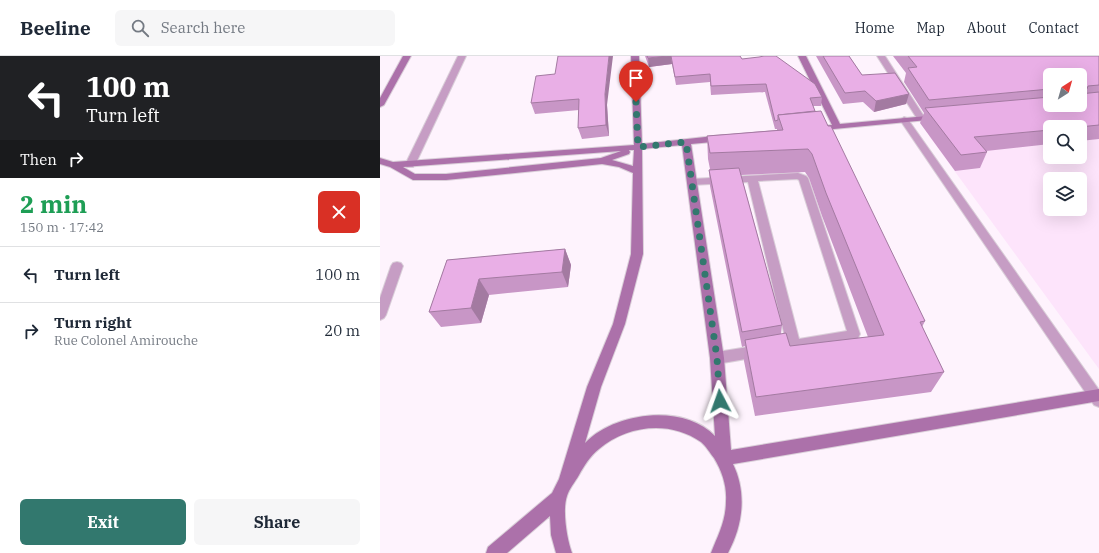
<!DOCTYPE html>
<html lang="en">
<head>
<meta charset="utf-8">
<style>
  :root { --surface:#fff; --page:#f6f6f7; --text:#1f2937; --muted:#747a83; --line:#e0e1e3; --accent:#32786e }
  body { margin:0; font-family:"IBM Plex Serif",serif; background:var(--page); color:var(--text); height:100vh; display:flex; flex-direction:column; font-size:15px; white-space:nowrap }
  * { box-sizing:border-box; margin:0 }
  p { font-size:13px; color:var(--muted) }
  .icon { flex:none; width:22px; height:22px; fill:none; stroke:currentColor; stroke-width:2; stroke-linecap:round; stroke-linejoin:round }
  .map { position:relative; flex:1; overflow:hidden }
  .sheet { display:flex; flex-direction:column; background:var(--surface); width:380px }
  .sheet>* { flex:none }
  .banner { background:#202124; color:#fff; overflow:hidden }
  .needle { width:26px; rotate:37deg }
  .buttons { position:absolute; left:663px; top:12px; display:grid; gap:8px }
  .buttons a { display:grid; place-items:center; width:44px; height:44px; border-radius:6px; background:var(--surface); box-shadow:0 4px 16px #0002; font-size:20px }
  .pin { position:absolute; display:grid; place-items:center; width:34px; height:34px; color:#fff; margin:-41px -17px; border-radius:50% 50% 50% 0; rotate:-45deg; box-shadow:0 0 4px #0007 }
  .pin .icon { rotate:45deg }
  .me { position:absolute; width:44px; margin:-22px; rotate:356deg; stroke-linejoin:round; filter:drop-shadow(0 0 3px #0008) }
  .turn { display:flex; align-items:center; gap:14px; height:84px; padding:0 20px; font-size:18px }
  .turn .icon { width:52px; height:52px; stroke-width:2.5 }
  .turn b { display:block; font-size:28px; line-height:34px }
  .then { display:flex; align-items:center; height:38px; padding:0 20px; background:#0003; gap:8px; font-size:15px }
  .round { display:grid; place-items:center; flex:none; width:42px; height:42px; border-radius:6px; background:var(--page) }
  .head { display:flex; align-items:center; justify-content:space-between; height:68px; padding:0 20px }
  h1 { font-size:24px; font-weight:700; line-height:30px; color:#1e9e55 }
  .primary-button { display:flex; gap:8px; margin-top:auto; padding:8px 20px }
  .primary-button a { flex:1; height:46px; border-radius:6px; background:var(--accent); color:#fff; font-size:16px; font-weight:700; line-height:46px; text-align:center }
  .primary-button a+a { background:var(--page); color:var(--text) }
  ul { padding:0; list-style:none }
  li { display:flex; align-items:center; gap:12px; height:56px; padding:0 20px; border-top:1px solid var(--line) }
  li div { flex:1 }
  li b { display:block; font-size:15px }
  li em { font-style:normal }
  header { display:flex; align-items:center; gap:24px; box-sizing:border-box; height:56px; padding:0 20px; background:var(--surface); border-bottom:1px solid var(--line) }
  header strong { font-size:19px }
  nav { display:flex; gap:22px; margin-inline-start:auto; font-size:14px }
  .search { width:280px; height:36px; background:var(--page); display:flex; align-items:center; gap:10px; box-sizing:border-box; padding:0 14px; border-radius:6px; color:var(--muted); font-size:15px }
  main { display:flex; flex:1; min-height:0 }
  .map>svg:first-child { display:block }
  .built { fill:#fde4fb; fill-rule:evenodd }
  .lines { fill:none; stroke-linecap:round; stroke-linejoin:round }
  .lane-casing { stroke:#dacfd9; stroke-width:2 }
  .street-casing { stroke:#dacfd9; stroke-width:2 }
  .secondary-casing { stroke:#dacfd9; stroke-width:2 }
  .lane { fill:#c69dc4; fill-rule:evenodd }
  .street { fill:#c69dc4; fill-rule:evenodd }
  .secondary { fill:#ac71aa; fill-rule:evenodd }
  .wall { fill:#c896c6; fill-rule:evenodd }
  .shaded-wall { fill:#a37aa1 }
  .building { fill:#e9afe6; stroke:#a37aa1 }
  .route { stroke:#32786e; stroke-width:7; stroke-dasharray:0 12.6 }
</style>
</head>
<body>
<header>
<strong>Beeline</strong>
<div class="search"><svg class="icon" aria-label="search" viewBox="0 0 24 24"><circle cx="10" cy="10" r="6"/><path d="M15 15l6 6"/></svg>Search here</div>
<nav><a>Home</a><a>Map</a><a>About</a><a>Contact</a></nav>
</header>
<main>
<section class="sheet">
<div class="banner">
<div class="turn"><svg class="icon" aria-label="left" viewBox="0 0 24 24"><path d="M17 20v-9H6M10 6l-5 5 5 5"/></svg><div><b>100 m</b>Turn left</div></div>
<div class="then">Then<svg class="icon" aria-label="right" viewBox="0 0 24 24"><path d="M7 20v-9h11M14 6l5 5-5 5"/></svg></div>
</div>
<div class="head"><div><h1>2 min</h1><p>150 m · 17:42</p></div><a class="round" style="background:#d93025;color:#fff"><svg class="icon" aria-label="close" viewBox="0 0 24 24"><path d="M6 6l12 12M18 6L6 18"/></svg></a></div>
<ul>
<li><svg class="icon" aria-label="left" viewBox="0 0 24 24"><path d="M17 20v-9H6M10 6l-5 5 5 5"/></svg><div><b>Turn left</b></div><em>100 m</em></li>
<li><svg class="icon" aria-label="right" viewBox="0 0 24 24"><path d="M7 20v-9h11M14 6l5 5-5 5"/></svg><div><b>Turn right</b><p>Rue Colonel Amirouche</p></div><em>20 m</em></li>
</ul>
<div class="primary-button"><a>Exit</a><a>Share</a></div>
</section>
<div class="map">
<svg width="719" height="497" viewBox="0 0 719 497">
  <rect width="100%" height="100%" fill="#fef3fd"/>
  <path class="built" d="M719,64V313L549,80ZM670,71H700V101H670ZM670,123H700V153H670Z"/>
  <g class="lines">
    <g class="lane-casing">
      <path id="lane" d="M418,117L426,120L428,122L480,278L478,282L470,285L337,308L332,306L330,302L332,298L337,296L406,285L368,126L312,129L307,126L312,123ZM417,123L419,124L467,275L419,283L378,125Z"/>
    </g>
    <g class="street-casing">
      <g id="street">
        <polygon points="78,0 86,0 35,109 33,111 27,111 25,109"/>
        <polygon points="497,0 505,0 545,62 544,64 538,64"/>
        <polygon points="524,61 527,62 719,334 719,351 714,349 520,64"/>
        <polygon points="17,206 21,207 23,210 6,259 4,262 0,264 0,242 11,210 13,207"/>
      </g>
    </g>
    <g class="secondary-casing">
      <g id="secondary">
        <polygon points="23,0 31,0 4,49 0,51 0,42"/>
        <path d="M251,0H259L262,88L343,79L347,82L343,85L311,88L344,302L351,394L719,333V345L353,408C367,437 363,469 348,497H331C338,479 346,465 346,445C347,430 342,415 334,402C330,397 326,390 321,386C290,364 247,369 219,393C210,400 204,410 199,419C195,426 189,433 187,440C182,454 187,484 192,497H176L171,479L170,460L127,497H106L108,491L172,437L179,423L207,331L233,268L251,198L253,117L239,111L222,108L66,124H33L10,111L0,108V102L13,106L254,89ZM302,89L330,302L335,380C304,347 234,356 205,387L221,331L245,268L263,198L262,93ZM249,94H254L253,110L232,104L249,98L250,96ZM241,95L221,102L66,118H35L23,111Z"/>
        <polygon points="418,0 426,0 460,68 558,59 562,61 558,63 433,75 432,73 433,71 452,69"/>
      </g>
    </g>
    <use href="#lane" class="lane"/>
    <use href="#street" class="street"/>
    <use href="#secondary" class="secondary"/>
  </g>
  <g class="wall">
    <path d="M265,0H360L362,3L442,41L441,50H433L435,55L448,70L545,265L542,271L564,316L551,336L375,360L364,305L365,290L362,291L330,130L329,114L330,113L328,103L327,80L397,74V73H395L385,36L331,39L330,26L296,29L292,8L269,11ZM425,116L429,122L442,160L488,281L410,290L401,278L402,269L361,119Z"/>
    <polygon points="436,0 469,0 482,19 529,38 526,48 494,56 483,46 463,48"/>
    <path d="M513,0H719V83L700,85V71H670V88L606,95L607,96L600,112L575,115L540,67L544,57L524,26L526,17ZM670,19H700V49H670Z"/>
    <polygon points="175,18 227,49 229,80 202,83 198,72 199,54 155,58 151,47"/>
    <polygon points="185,193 191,209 188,231 109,239 101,267 61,271 49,256 67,204"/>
  </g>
  <g class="shaded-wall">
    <polygon points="229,0 233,0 227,49 229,80 226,69 225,38"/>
    <polygon points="288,0 291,0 292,8 269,11 268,2"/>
    <polygon points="529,38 526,48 494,56 496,45"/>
    <polygon points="185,193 191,209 188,231 182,216"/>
    <polygon points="99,223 109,239 101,267 91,252"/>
  </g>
  <g class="building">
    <polygon points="178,0 229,0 225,38 226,69 198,72 199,43 151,47 156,20 175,18"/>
    <polygon points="267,0 288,0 268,2"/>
    <polygon points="291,0 360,0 362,3 379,1 384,0 396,0 435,28 442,41 430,42 435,55 398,59 398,64 395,65 386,28 331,30 330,18 295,21"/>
    <polygon points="443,0 469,0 482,19 515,17 529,38 496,45 485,35 465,37"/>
    <polygon points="528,0 719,0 719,29 708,30 707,33 700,33 700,19 670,19 670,33 549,44 528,12 537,11"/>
    <polygon points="719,36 719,69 699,71 670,71 670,74 594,81 607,96 581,99 545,52 670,41 670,49 700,49 700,38"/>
    <polygon points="441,55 448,70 451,70 545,265 540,266 564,316 376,341 365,284 406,277 410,290 504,279 446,137 432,98 428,93 330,97 327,80 403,74 398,59"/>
    <polygon points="359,112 402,269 362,276 329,114"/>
    <polygon points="185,193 182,216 99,223 91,252 49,256 67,204"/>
  </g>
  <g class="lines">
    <polyline class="route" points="256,46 258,91 306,86 337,302 340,345"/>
  </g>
</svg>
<div class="buttons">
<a><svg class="needle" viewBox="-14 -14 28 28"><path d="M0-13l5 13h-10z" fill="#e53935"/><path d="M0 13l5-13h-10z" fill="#747a83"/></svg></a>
<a><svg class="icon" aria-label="search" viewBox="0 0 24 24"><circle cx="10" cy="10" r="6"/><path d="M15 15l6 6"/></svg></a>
<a><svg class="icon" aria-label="layers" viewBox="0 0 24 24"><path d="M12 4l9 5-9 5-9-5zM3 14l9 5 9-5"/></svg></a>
</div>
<div class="pin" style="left:256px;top:46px;background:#d93025"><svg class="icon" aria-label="arrive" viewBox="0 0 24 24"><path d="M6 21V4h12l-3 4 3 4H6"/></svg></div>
<svg class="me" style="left:340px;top:345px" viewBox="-20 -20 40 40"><path d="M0-17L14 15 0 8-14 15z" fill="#32786e" stroke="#fff" stroke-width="4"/></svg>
</div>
</main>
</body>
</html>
